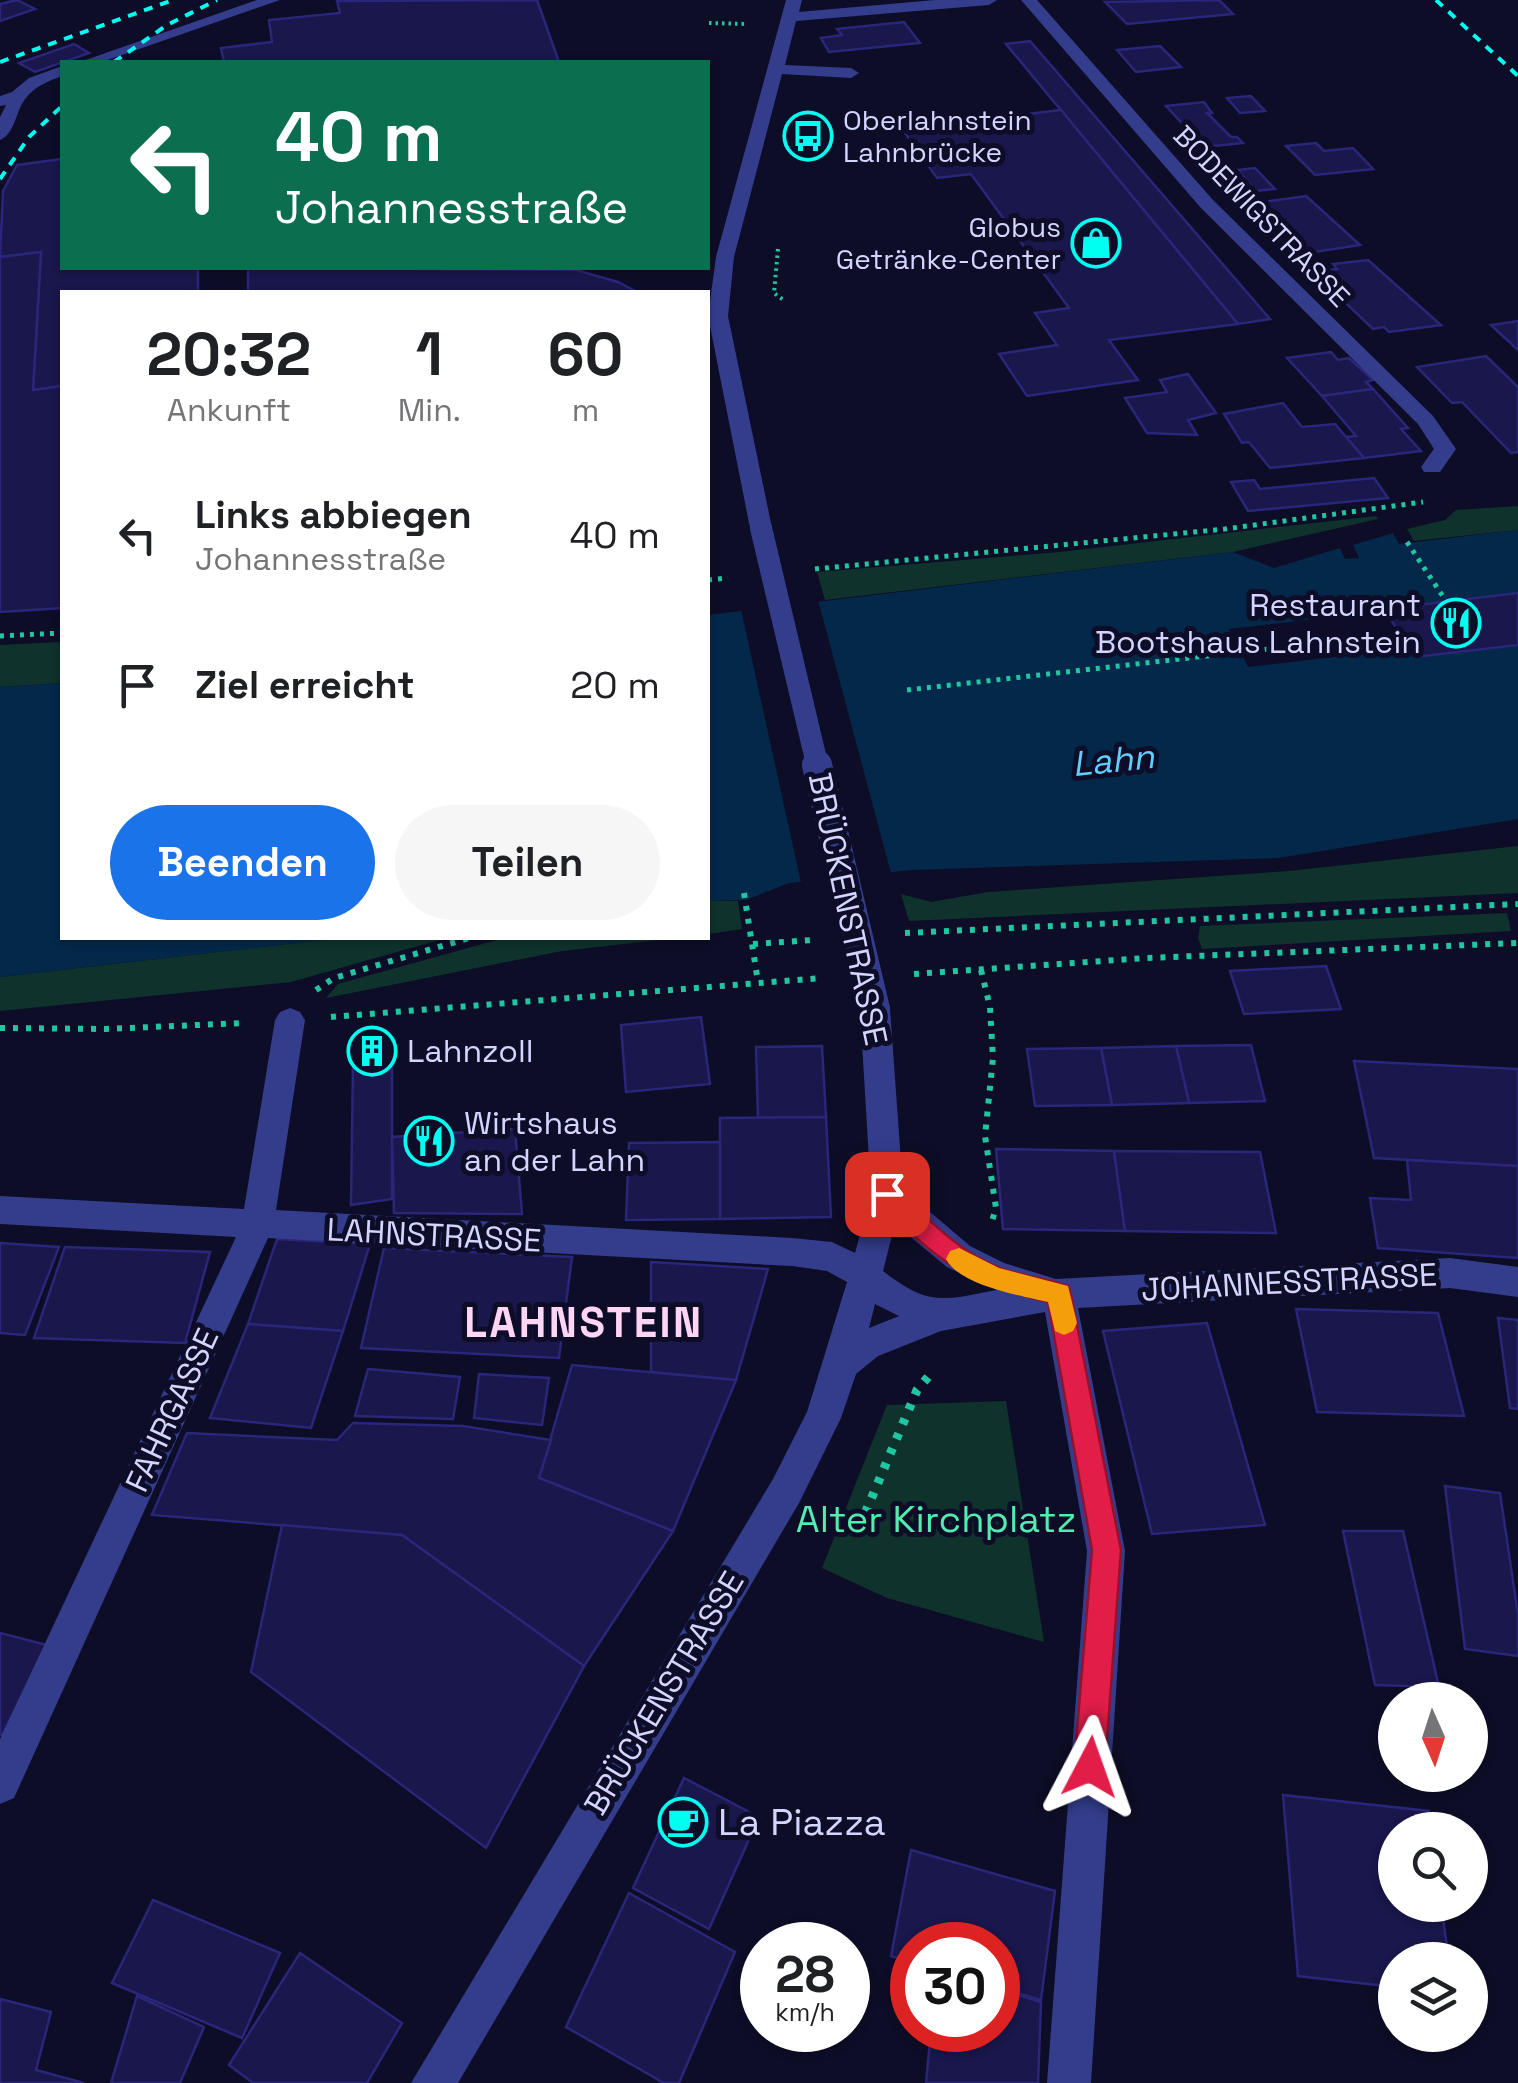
<!DOCTYPE html>
<html lang="de">
<head>
<meta charset="utf-8">
<style>
  :root { --surface:#fff; --page:#f6f6f6; --text:#202124; --muted:#757577; --accent:#1a73e8 }
  body { margin:0; font-family:"Space Grotesk",sans-serif; background:var(--page); color:var(--text); height:100vh; display:flex; flex-direction:column; font-size:38px; white-space:nowrap }
  * { box-sizing:border-box; margin:0 }
  p { font-size:32px; color:var(--muted) }
  .icon { flex:none; width:55px; height:55px; fill:none; stroke:currentColor; stroke-width:2; stroke-linecap:round; stroke-linejoin:round }
  .map { position:relative; flex:1; overflow:hidden }
  .details { position:absolute; left:60px; top:290px; width:650px; height:650px; display:flex; flex-direction:column; background:var(--surface); border-radius:0px; box-shadow:0 2px 8px #0004 }
  .details>* { flex:none }
  .top-card { position:absolute; left:60px; top:60px; width:650px; height:210px; border-radius:0px; box-shadow:0 2px 8px #0004; background:#0b6e4f; color:#fff; overflow:hidden }
  .needle { width:65px; rotate:177deg }
  .buttons { position:absolute; left:1378px; top:1682px; display:grid; gap:20px }
  .buttons a { display:grid; place-items:center; width:110px; height:110px; border-radius:50%; background:var(--surface); box-shadow:0 2px 8px #0004; font-size:50px }
  .speed { position:absolute; left:740px; top:1922px; display:flex; gap:20px; font-size:50px; font-weight:700; text-align:center }
  .speed>* { display:grid; place-content:center; width:130px; height:130px; border-radius:50%; background:var(--surface); box-shadow:0 2px 8px #0004; line-height:1 }
  .speed small { font-size:25px; font-weight:400 }
  .speed .limit { border:15px solid #d22; background:#fff; color:#111 }
  .pin { position:absolute; display:grid; place-items:center; width:85px; height:85px; color:#fff; margin:-42px; border-radius:20px; box-shadow:0 5px 15px #0006 }
  .me { position:absolute; width:110px; margin:-55px; rotate:4deg; stroke-linejoin:round; filter:drop-shadow(0 0 8px #0008) }
  .turn { display:flex; align-items:center; gap:35px; height:210px; padding:0 50px; font-size:45px }
  .turn .icon { width:130px; height:130px; stroke-width:2.5 }
  .turn b { display:block; font-size:70px; line-height:85px }
  .eta { display:flex; justify-content:space-evenly; align-items:center; height:170px; text-align:center }
  .eta b { font-size:60px; font-weight:700; line-height:70px }
  .action { display:flex; gap:20px; margin-top:auto; padding:20px 50px }
  .action a { flex:1; height:115px; border-radius:60px; background:var(--accent); color:#fff; font-size:40px; font-weight:700; line-height:115px; text-align:center }
  .action a+a { background:var(--page); color:var(--text) }
  ul { padding:0; list-style:none }
  li { display:flex; align-items:center; gap:30px; height:150px; padding:0 50px }
  li div { flex:1 }
  li b { display:block; font-size:38px }
  li em { font-style:normal }
  .map>svg:first-child { display:block }
  .green { fill:#0f322c }
  .water { fill:#042849 }
  .pier { fill:#0d0d28 }
  .building { fill:#19174b; stroke:#2a2679; stroke-width:2.5 }
  .lines { fill:none; stroke-linecap:round; stroke-linejoin:round }
  .path-far3 { stroke:#22c5a2; stroke-width:4; stroke-dasharray:2.5 4; stroke-linecap:butt }
  .path-far2 { stroke:#22c5a2; stroke-width:5; stroke-dasharray:4 6; stroke-linecap:butt }
  .path-far1 { stroke:#22c5a2; stroke-width:6; stroke-dasharray:5 8; stroke-linecap:butt }
  .path { stroke:#22c5a2; stroke-width:9; stroke-dasharray:6 10; stroke-linecap:butt }
  .minor { fill:#333d8c; fill-rule:evenodd }
  .rail { stroke:#00fef1; stroke-width:4; stroke-dasharray:9 8; stroke-linecap:butt }
  .minor-bridge-far1 { stroke:#333d8c; stroke-width:22 }
  .minor-bridge { stroke:#333d8c; stroke-width:30 }
  .route { fill:#e11d48; stroke:#92132f; stroke-width:2.5 }
  .slow { fill:#f59e0b }
  .labels { text-anchor:middle; dominant-baseline:central; stroke-width:10; stroke-linejoin:round; paint-order:stroke }
  .far-poi-label { font-size:28px; fill:#d3d5ff; stroke:#0d0d28; text-anchor:start }
  .far-street-label { font-size:28px; fill:#d3d5ff; stroke:#0d0d28 }
  .poi-label { font-size:32px; fill:#d3d5ff; stroke:#0d0d28; text-anchor:start }
  .street-label { font-size:32px; fill:#d3d5ff; stroke:#0d0d28 }
  .water-label { font-size:35px; font-style:italic; fill:#61ceff; stroke:#0d0d28 }
  .near-park-label { font-size:38px; fill:#52ecae; stroke:#0d0d28 }
  .near-poi-label { font-size:38px; fill:#d3d5ff; stroke:#0d0d28; text-anchor:start }
  .district-label { font-size:42px; font-weight:bold; letter-spacing:2.5px; fill:#ffd5f6; stroke:#0d0d28 }
</style>
</head>
<body>
<div class="map">
<svg width="1518" height="2083" viewBox="0 0 1518 2083">
  <rect width="100%" height="100%" fill="#0d0d28"/>
  <g class="green">
    <polygon points="1518,506 1518,530 1414,541 1407,529 1445,520 1456,510"/>
    <polygon points="1376,516 1378,519 1233,552 825,600 817,572 1060,552"/>
    <polygon points="62,642 62,683 0,687 0,645"/>
    <polygon points="1518,846 1518,893 909,921 901,894 931,902 988,892 1289,871"/>
    <polygon points="708,901 738,901 742,929 708,934"/>
    <polygon points="1507,913 1511,931 1202,949 1198,938 1200,926"/>
    <polygon points="339,938 446,938 291,982 0,1011 0,977"/>
    <polygon points="504,938 677,938 562,951 326,998 338,984"/>
    <polygon points="1006,1401 1044,1642 887,1598 822,1568 887,1405"/>
  </g>
  <g class="water">
    <polygon points="1518,530 1518,819 1279,858 912,870 789,883 746,900 708,901 708,615 1233,552 1274,568 1340,548 1345,559 1359,558 1353,545 1393,533 1399,544"/>
    <polygon points="62,683 62,938 339,938 0,977 0,687"/>
  </g>
  <g class="pier">
    <polygon points="817,596 892,877 802,887 740,605"/>
    <polygon points="1386,611 1409,648 1248,667 1229,629"/>
  </g>
  <g class="building">
    <polygon points="17,0 35,9 0,21 0,4"/>
    <polygon points="537,0 559,62 224,62 221,48 272,42 269,20 340,13 337,1"/>
    <polygon points="1219,0 1233,14 1127,24 1105,2"/>
    <polygon points="904,22 920,43 829,52 821,38 842,35 837,29"/>
    <polygon points="1030,41 1270,319 1238,324 1006,44"/>
    <polygon points="74,44 89,53 35,72 19,63"/>
    <polygon points="1160,46 1181,67 1136,72 1117,50"/>
    <polygon points="1251,96 1265,111 1240,113 1227,98"/>
    <polygon points="1204,102 1212,113 1207,113 1231,137 1237,137 1243,143 1204,147 1166,106"/>
    <polygon points="1061,110 1238,324 1109,340 1138,380 1027,396 999,354 1057,345 1035,313 1069,308 971,174 937,178 902,129"/>
    <polygon points="1316,143 1324,151 1353,148 1373,169 1315,175 1286,146"/>
    <polygon points="62,159 62,268 198,268 198,292 62,292 62,386 33,390 41,252 0,257 3,191 17,165"/>
    <polygon points="1255,168 1275,189 1256,191 1238,170"/>
    <polygon points="1306,196 1360,245 1302,254 1248,204"/>
    <polygon points="41,252 33,390 62,386 62,608 0,612 0,257"/>
    <polygon points="1368,260 1441,325 1389,332 1384,327 1373,329 1313,272 1337,269 1333,264"/>
    <polygon points="248,268 576,270 618,282 637,292 248,292"/>
    <polygon points="1518,321 1518,350 1491,325"/>
    <polygon points="1331,352 1338,360 1349,358 1373,380 1366,382 1373,389 1322,396 1287,358"/>
    <polygon points="1486,356 1518,387 1518,452 1511,453 1462,402 1452,403 1417,367"/>
    <polygon points="1188,374 1216,413 1188,420 1197,435 1147,433 1125,398 1167,392 1160,380"/>
    <polygon points="1373,389 1408,428 1401,429 1421,451 1364,458 1346,437 1356,436 1322,396"/>
    <polygon points="1283,403 1302,427 1335,424 1364,458 1270,468 1249,442 1242,443 1224,414"/>
    <polygon points="1374,478 1388,498 1248,511 1231,482 1254,480 1260,489"/>
    <polygon points="1518,593 1518,645 1415,657 1384,609"/>
    <polygon points="1326,966 1341,1009 1244,1014 1230,971"/>
    <polygon points="701,1017 710,1084 626,1092 621,1025"/>
    <polygon points="373,1031 385,1032 394,1039 396,1049 392,1060 383,1066 362,1068 353,1064 349,1054 351,1044 360,1035"/>
    <polygon points="1251,1045 1265,1101 1189,1103 1176,1046"/>
    <polygon points="822,1046 826,1117 758,1118 756,1047"/>
    <polygon points="1176,1046 1189,1103 1112,1105 1101,1048"/>
    <polygon points="1101,1048 1112,1105 1035,1106 1027,1049"/>
    <polygon points="392,1060 392,1199 351,1205 353,1064 374,1068"/>
    <polygon points="1354,1061 1518,1069 1518,1166 1374,1158"/>
    <polygon points="826,1117 831,1217 720,1219 720,1118"/>
    <polygon points="515,1129 522,1214 394,1213 392,1137"/>
    <polygon points="720,1142 720,1219 626,1220 629,1143"/>
    <polygon points="996,1149 1114,1151 1125,1231 1003,1229"/>
    <polygon points="1114,1151 1260,1152 1276,1233 1125,1231"/>
    <polygon points="1407,1160 1518,1166 1518,1258 1378,1248 1370,1198 1411,1200"/>
    <polygon points="277,1239 370,1244 343,1331 248,1324"/>
    <polygon points="0,1243 59,1247 25,1335 0,1333"/>
    <polygon points="65,1247 210,1252 185,1343 34,1338"/>
    <polygon points="384,1248 572,1257 559,1358 361,1348"/>
    <polygon points="651,1262 768,1269 736,1380 651,1372"/>
    <polygon points="1296,1309 1438,1313 1464,1416 1317,1412"/>
    <polygon points="1498,1318 1518,1320 1518,1409 1510,1408"/>
    <polygon points="1207,1323 1265,1525 1152,1534 1103,1331"/>
    <polygon points="248,1324 343,1331 311,1428 210,1418"/>
    <polygon points="572,1365 736,1380 673,1531 539,1478"/>
    <polygon points="368,1369 460,1377 453,1419 355,1416"/>
    <polygon points="479,1374 549,1378 542,1425 474,1418"/>
    <polygon points="353,1423 463,1426 551,1440 539,1478 673,1531 584,1666 402,1535 152,1515 187,1433 337,1440"/>
    <polygon points="1445,1486 1500,1493 1518,1615 1518,1656 1465,1649"/>
    <polygon points="282,1525 402,1535 584,1666 486,1848 251,1672"/>
    <polygon points="1343,1531 1403,1531 1439,1687 1375,1685"/>
    <polygon points="0,1633 47,1645 2,1735 0,1735"/>
    <polygon points="684,1778 759,1817 709,1929 633,1888"/>
    <polygon points="1283,1795 1429,1811 1431,1830 1395,1830 1395,1905 1441,1905 1449,1960 1395,1960 1395,1987 1298,1976"/>
    <polygon points="911,1850 1055,1891 1041,2000 998,1987 998,1945 912,1945 912,1962 891,1956"/>
    <polygon points="629,1893 735,1952 679,2083 664,2083 566,2027"/>
    <polygon points="153,1900 280,1953 242,2038 112,1983"/>
    <polygon points="300,1953 402,2023 367,2083 253,2083 229,2065"/>
    <polygon points="998,1989 1041,2002 1038,2083 926,2083 931,2030 998,2030"/>
    <polygon points="137,1996 204,2027 180,2083 111,2083"/>
    <polygon points="0,1999 51,2012 36,2070 84,2083 0,2083"/>
  </g>
  <g class="lines">
    <g class="path-far3">
      <polyline points="709,23 747,24"/>
      <polyline points="778,249 774,293 785,301"/>
    </g>
    <g class="path-far2">
      <polyline points="1407,542 1446,601"/>
      <polyline points="815,569 1225,529 1423,502"/>
      <polyline points="708,580 728,578"/>
      <polyline points="0,636 62,633"/>
      <polyline points="907,690 1401,634"/>
    </g>
    <g class="path-far1">
      <polyline points="744,893 758,982"/>
      <polyline points="905,933 1518,904"/>
      <polyline points="753,944 813,940"/>
      <polyline points="981,970 990,1007 993,1058 985,1136 996,1208 992,1221"/>
      <polyline points="914,974 1146,958 1518,943"/>
      <polyline points="316,990 334,978 469,938"/>
      <polyline points="331,1017 822,978"/>
      <polyline points="0,1028 105,1029 244,1023"/>
    </g>
    <polyline class="path" points="827,1509 861,1523 917,1390 934,1370"/>
    <g class="minor">
      <polygon points="257,0 280,0 102,62 80,62"/>
      <polygon points="786,0 802,0 799,12 935,0 997,0 989,5 796,21 785,65 851,68 859,73 851,78 782,74 734,257 728,316 772,528 761,535 750,528 708,316 716,257"/>
      <polygon points="1021,0 1037,0 1213,200 1433,416 1456,449 1440,472 1424,472 1421,467 1434,449 1418,424 1201,208"/>
      <path d="M62,66V76C49,81 35,86 26,98C15,111 16,133 0,140V117L6,105L0,106V96L12,92L29,78Z"/>
      <path d="M875,997L885,1001L890,1009L903,1189L970,1246L1004,1263L1056,1279L1450,1258L1518,1267V1297L1450,1288L1078,1308L1125,1551L1091,2083H1047L1087,1551L1045,1312L941,1331L878,1356L856,1374L841,1418L799,1503L458,2083H411L773,1479L807,1412L847,1282L827,1271L792,1266L268,1238L14,1798L0,1804V1739L236,1237L0,1224V1196L244,1209L275,1020L280,1012L290,1008L300,1012L305,1020L276,1210L792,1238L832,1242L855,1253L871,1194L860,1009L865,1001ZM895,1224L947,1267L997,1290C943,1300 929,1307 883,1271ZM875,1304L899,1316L869,1328Z"/>
    </g>
    <g class="rail">
      <polyline points="1436,0 1518,76"/>
      <polyline points="0,62 173,0"/>
      <polyline points="114,62 167,25 217,0"/>
      <polyline points="0,179 29,137 62,106"/>
    </g>
    <polyline class="minor-bridge-far1" points="761,528 818,768"/>
    <polyline class="minor-bridge" points="817,765 875,1009"/>
  </g>
  <path class="route" d="M887,1184L895,1187C926,1217 958,1252 1000,1268C1022,1276 1046,1278 1068,1286L1071,1294L1121,1550L1105,1767L1101,1778L1090,1782L1079,1778L1074,1767L1092,1550L1048,1302C962,1281 940,1263 878,1201L875,1194L878,1187Z"/>
  <path class="slow" d="M959,1248L999,1268L1068,1286L1077,1323L1073,1331L1064,1335L1055,1331L1048,1302C1021,1296 959,1285 946,1259L950,1251Z"/>
  <defs>
    <g id="bus-ring" transform="scale(2.5)"><circle r="9.5" fill="#0d0d28" stroke="#00fef1" stroke-width="1.5"/><path d="M-5-6H5V4H4V6H2V4H-2V6H-4V4H-5ZM-3.5-4V0h7V-4ZM-3.5 1.2v1.5H-2V1.2ZM2 1.2v1.5H3.5V1.2Z" fill="#00fef1"/></g>
    <g id="shop-ring" transform="scale(2.5)"><circle r="9.5" fill="#0d0d28" stroke="#00fef1" stroke-width="1.5"/><path d="M-5-2.5h2.3a2.7 3.5 0 0 1 5.4 0H5L5.5 6h-11ZM-1.5-2.5h3a1.5 2.3 0 0 0-3 0Z" fill="#00fef1"/></g>
    <g id="restaurant-ring" transform="scale(2.5)"><circle r="9.5" fill="#0d0d28" stroke="#00fef1" stroke-width="1.5"/><path d="M-5-6h1v4h1v-4h1v4h1v-4h1v5L-1.5 .5V6h-2V.5L-5-1ZM5-6V6H3V1.5H1.5Q1.5-4 5-6Z" fill="#00fef1"/></g>
    <g id="building-ring" transform="scale(2.5)"><circle r="9.5" fill="#0d0d28" stroke="#00fef1" stroke-width="1.5"/><path d="M-4-6H4V6H1V3H-1V6H-4ZM-2.5-4.3h1.7v1.8h-1.7ZM.8-4.3h1.7v1.8H.8ZM-2.5-1h1.7V.8h-1.7ZM.8-1h1.7V.8H.8Z" fill="#00fef1"/></g>
    <g id="cafe-ring" transform="scale(2.5)"><circle r="9.5" fill="#0d0d28" stroke="#00fef1" stroke-width="1.5"/><path d="M-5.5-4.5H6V0H3Q3 3.5 0 3.5H-2.5Q-5.5 3.5-5.5 0ZM3-3.2v2h1.7v-2ZM-6 4.5H4V6H-6Z" fill="#00fef1"/></g>
  </defs>
  <g fill-rule="evenodd">
    <use href="#bus-ring" x="808" y="136"/>
    <use href="#shop-ring" x="1096" y="243"/>
    <use href="#restaurant-ring" x="1456" y="623"/>
    <use href="#building-ring" x="372" y="1051"/>
    <use href="#restaurant-ring" x="429" y="1141"/>
    <use href="#cafe-ring" x="683" y="1822"/>
  </g>
  <g class="labels">
    <g class="far-poi-label">
      <text x="843" y="120">Oberlahnstein<tspan x="843" dy="32">Lahnbrücke</tspan></text>
      <text x="1061" y="227" text-anchor="end">Globus<tspan x="1061" dy="32">Getränke-Center</tspan></text>
    </g>
    <g class="far-street-label">
      <text transform="translate(1262 216) rotate(46)">BODEWIGSTRASSE</text>
    </g>
    <g class="poi-label">
      <text x="1421" y="605" text-anchor="end">Restaurant<tspan x="1421" dy="37">Bootshaus Lahnstein</tspan></text>
      <text x="407" y="1051">Lahnzoll</text>
      <text x="464" y="1123">Wirtshaus<tspan x="464" dy="37">an der Lahn</tspan></text>
    </g>
    <g class="street-label">
      <text transform="translate(848 909) rotate(78)">BRÜCKENSTRASSE</text>
      <text transform="translate(434 1235) rotate(3)">LAHNSTRASSE</text>
      <text transform="translate(1289 1282) rotate(-3)">JOHANNESSTRASSE</text>
      <text transform="translate(172 1410) rotate(-65)">FAHRGASSE</text>
      <text transform="translate(664 1693) rotate(-59)">BRÜCKENSTRASSE</text>
    </g>
    <g class="water-label">
      <text transform="translate(1113 760) rotate(-6)">Lahn</text>
    </g>
    <g class="near-park-label">
      <text x="936" y="1519">Alter Kirchplatz</text>
    </g>
    <g class="near-poi-label">
      <text x="718" y="1822">La Piazza</text>
    </g>
    <g class="district-label">
      <text x="584" y="1322">LAHNSTEIN</text>
    </g>
  </g>
</svg>
<div class="buttons">
<a><svg class="needle" viewBox="-14 -14 28 28"><path d="M0-13l5 13h-10z" fill="#e53935"/><path d="M0 13l5-13h-10z" fill="#757577"/></svg></a>
<a><svg class="icon" aria-label="search" viewBox="0 0 24 24"><circle cx="10" cy="10" r="6"/><path d="M15 15l6 6"/></svg></a>
<a><svg class="icon" aria-label="layers" viewBox="0 0 24 24"><path d="M12 4l9 5-9 5-9-5zM3 14l9 5 9-5"/></svg></a>
</div>
<div class="speed"><div>28<small>km/h</small></div><div class="limit">30</div></div>
<div class="pin" style="left:887px;top:1194px;background:#d93025"><svg class="icon" aria-label="arrive" viewBox="0 0 24 24"><path d="M6 21V4h12l-3 4 3 4H6"/></svg></div>
<svg class="me" style="left:1090px;top:1767px" viewBox="-20 -20 40 40"><path d="M0-17L14 15 0 8-14 15z" fill="#e11d48" stroke="#fff" stroke-width="4"/></svg>
<div class="top-card">
<div class="turn"><svg class="icon" aria-label="left" viewBox="0 0 24 24"><path d="M17 20v-9H6M10 6l-5 5 5 5"/></svg><div><b>40 m</b>Johannesstraße</div></div>
</div>
<section class="details">
<div class="eta">
<div><b>20:32</b><p>Ankunft</p></div>
<div><b>1</b><p>Min.</p></div>
<div><b>60</b><p>m</p></div>
</div>
<ul>
<li><svg class="icon" aria-label="left" viewBox="0 0 24 24"><path d="M17 20v-9H6M10 6l-5 5 5 5"/></svg><div><b>Links abbiegen</b><p>Johannesstraße</p></div><em>40 m</em></li>
<li><svg class="icon" aria-label="arrive" viewBox="0 0 24 24"><path d="M6 21V4h12l-3 4 3 4H6"/></svg><div><b>Ziel erreicht</b></div><em>20 m</em></li>
</ul>
<div class="action"><a>Beenden</a><a>Teilen</a></div>
</section>
</div>
</body>
</html>
